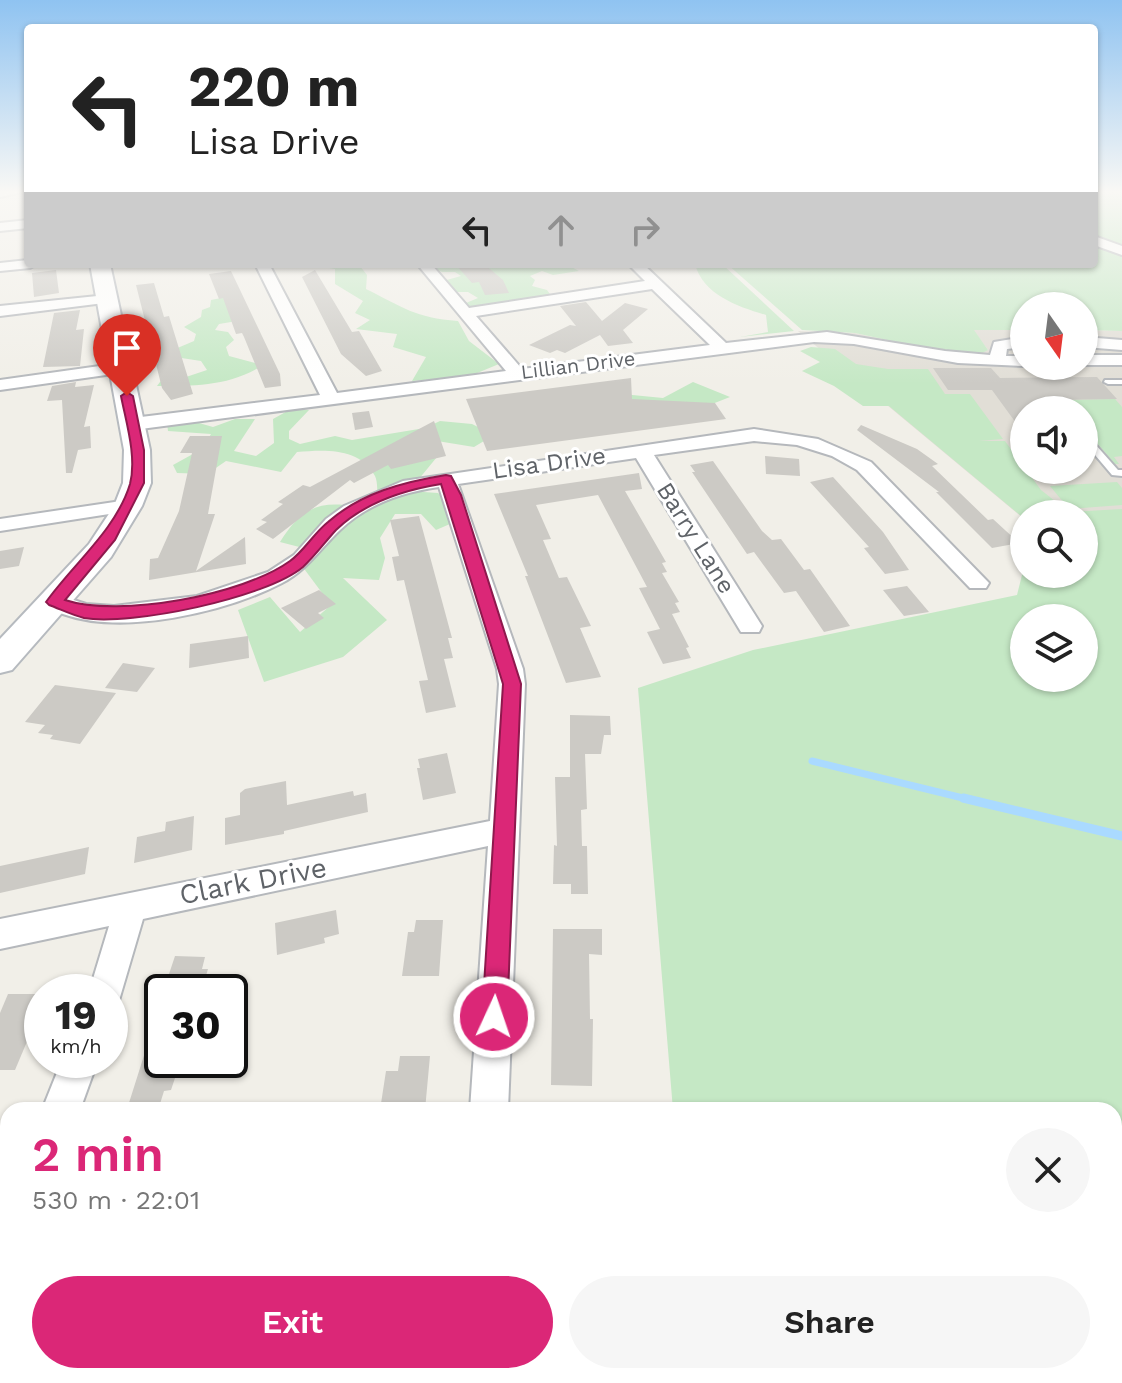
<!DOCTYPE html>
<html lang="en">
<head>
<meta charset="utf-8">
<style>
  :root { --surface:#fff; --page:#f6f6f6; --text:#222; --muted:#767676; --accent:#db2777 }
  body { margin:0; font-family:"Work Sans",sans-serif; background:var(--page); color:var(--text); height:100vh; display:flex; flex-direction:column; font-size:30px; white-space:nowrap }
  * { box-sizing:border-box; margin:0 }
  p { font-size:26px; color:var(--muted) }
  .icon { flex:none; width:44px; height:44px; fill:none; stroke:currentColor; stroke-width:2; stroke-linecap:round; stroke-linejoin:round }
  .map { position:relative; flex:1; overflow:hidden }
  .drawer { position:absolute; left:0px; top:1102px; width:1122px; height:282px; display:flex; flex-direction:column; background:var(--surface); border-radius:24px 24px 0 0; box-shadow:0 2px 6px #0004 }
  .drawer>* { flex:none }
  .banner { position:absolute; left:24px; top:24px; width:1074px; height:244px; border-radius:8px; box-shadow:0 2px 6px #0004; background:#fff; color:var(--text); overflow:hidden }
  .needle { width:52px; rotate:166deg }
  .tools { position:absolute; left:1010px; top:292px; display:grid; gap:16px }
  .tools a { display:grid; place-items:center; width:88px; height:88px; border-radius:50%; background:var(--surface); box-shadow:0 2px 6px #0004; font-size:40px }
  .speed { position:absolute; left:24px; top:974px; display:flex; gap:16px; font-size:40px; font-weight:700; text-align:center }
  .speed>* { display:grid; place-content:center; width:104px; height:104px; border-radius:50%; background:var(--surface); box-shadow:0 2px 6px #0004; line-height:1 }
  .speed small { font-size:20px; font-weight:400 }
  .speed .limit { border:4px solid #111; border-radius:12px; background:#fff; color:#111 }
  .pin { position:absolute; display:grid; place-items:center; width:68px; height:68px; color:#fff; margin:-82px -34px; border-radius:50% 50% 50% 0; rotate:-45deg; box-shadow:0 0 8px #0007 }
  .pin .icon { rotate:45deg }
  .me { position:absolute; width:88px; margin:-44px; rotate:3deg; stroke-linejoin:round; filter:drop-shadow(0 0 6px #0008) }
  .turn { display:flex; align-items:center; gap:28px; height:168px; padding:0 32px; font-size:36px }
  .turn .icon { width:104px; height:104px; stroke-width:2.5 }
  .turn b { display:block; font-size:56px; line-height:68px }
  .lanes { display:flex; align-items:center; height:76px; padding:0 32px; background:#0003; justify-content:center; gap:40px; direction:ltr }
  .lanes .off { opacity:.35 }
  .round { display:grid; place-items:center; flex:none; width:84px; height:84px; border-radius:42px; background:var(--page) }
  .headline { display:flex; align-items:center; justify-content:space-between; height:136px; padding:0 32px }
  h1 { font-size:48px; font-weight:600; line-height:60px; color:var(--accent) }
  .button { display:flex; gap:16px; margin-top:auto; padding:16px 32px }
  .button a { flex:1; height:92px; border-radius:48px; background:var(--accent); color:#fff; font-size:32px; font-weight:600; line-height:92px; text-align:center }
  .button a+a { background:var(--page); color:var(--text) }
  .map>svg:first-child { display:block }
  .education { fill:#e1ded6; fill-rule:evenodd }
  .green { fill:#c5e8c5; fill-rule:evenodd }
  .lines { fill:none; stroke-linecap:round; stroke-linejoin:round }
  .stream-far1 { stroke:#aadaff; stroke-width:7 }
  .stream { stroke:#aadaff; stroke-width:9 }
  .building { fill:#cccac5 }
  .lane-casing { stroke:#b5b8bc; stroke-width:4 }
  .street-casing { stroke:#b5b8bc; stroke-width:4 }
  .secondary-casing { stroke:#b6babf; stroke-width:4 }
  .lane { fill:#fff; fill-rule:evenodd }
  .street { fill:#fff; fill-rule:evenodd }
  .secondary { fill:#fff; fill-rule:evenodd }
  .route { fill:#db2777; stroke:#8e194d; stroke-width:2 }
  .labels { text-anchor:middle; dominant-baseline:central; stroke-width:6; stroke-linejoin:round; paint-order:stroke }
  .far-street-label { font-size:20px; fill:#5f6368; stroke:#fff }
  .street-label { font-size:24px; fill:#5f6368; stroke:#fff }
  .near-street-label { font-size:28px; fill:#5f6368; stroke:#fff }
</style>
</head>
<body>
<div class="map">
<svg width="1122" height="1383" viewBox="0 0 1122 1383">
  <rect width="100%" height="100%" fill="#f1efe8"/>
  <path class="education" d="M973,330H1024V366H1084V330L1122,331V528L1084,514H1024V519L798,331L855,333L928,349L988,350ZM1024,410H1084V470H1024Z"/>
  <g class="green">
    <polygon points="1094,191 1122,191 1122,331 1084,330 1084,306 1024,306 1024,330 974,330 988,350 980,354 928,349 855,333 802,330 727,264 1094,264"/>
    <path d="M320,264H363L360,266L367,275L366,289C403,307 415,318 458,321L469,341L499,364L470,376L412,381L426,357L393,347L397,334L356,329L370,320L355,313L363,301L335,284V269L316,266Z"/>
    <polygon points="428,264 455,264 466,272 489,268 493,264 566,264 579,271 553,275 542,271 530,276 535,280 532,286 547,290 552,297 466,310 466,303 478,298 468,292 451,292 443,281 461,276 455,272 442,272 428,266"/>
    <path d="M695,264H722L794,331L740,337L768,332L766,315C739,307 703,295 695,264Z"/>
    <path d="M226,297L237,321L219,324L215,330L228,332L234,340L226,347L229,356L263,365C230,386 195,386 157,386L169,370L183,378L207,370L201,361L175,357L168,352L194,341L196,334L184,327L201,317L202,310L210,307L211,300Z"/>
    <path d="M811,347L835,349L856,364L888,369H928L945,394H970L1003,439L979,441H1005L1041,490L1069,512L1122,509V1383H695L694,1376H1114V1110H673L638,688L753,650L1017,595L1024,567V574H1084V514H1024V524L1021,516L889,406H863L834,386L802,371L820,362L800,351ZM1084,618V678H1024V618Z"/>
    <polygon points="693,382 730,397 707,406 663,415 612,393 663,398"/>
    <polygon points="1115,399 1122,407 1122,456 1114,457 1119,464 1115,464 1084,428 1084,410 1068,410 1059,400"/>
    <path d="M291,409L309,410L289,431V439L300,444L335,436L352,440L425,428L440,421L472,424L494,435L474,447L431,440L437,457L409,491L438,493L451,503L450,524L436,530L421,514H395L380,538L385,558L379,580L343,578L387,620L343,657L264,682L238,610L270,597L300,632L331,605L305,570L307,549L280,542C297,515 312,502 344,505L356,519L378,502C377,494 378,482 375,476C359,447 325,450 297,452L281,472L226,461L207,474L177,473L173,465L202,449L211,434L168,431L167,423L192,421L213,427L235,419H255L234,451L256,456L274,443L273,419Z"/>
    <polygon points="1117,482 1122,488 1122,505 1069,509 1050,486"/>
  </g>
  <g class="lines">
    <polyline class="stream-far1" points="812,761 971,800"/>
    <polyline class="stream" points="963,798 1122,836"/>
  </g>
  <g class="building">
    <polygon points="455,264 484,264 503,280 509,293 485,295 479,282 472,283"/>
    <polygon points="56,270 59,293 34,297 32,273"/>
    <polygon points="315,270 352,332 359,331 382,371 366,376 341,354 302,277"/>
    <polygon points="231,271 280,374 281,386 265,388 244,337 242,333 236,334 223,298 219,299 209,274"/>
    <polygon points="154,283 164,317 169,316 193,394 171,400 162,388 136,285"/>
    <polygon points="586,302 602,321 625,303 648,309 623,330 633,343 608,346 600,335 565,353 557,350 550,353 529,345 570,325 576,326 560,306"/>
    <polygon points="80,310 76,330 84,329 80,366 43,367 54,313"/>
    <polygon points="933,368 991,368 1000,378 1097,377 1117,399 1052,400 1047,402 1052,410 1024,410 1024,434 992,390 948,390"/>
    <polygon points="631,378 632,399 715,403 726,419 487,451 466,399"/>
    <polygon points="76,382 75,387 94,385 84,427 90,426 91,448 78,450 72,473 66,473 62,400 47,401 52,386"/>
    <polygon points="369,411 373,427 355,430 352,413"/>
    <polygon points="434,421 446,456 391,469 388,465 354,483 350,480 273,539 256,529 267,522 261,520 283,504 278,502 303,485 310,487"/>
    <polygon points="861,425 917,449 938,464 932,466 988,520 993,519 1019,543 992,548 936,492 939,492 857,430"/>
    <polygon points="190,436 222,436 208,514 215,514 196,571 245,537 246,564 149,580 150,559 158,558 179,511 192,453 180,453"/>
    <polygon points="765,456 799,459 800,476 766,474"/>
    <polygon points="713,461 762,531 772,540 781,539 804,570 810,569 850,626 824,632 796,591 784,593 754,552 747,554 692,472 695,472 690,465"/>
    <polygon points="639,473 642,489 625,491 666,562 662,563 667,572 662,573 679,602 675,603 680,612 672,614 689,647 686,648 691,658 663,664 647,632 660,629 639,588 647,587 598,495 536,505 551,539 543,540 559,578 567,577 591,626 580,628 601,677 566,683 525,576 528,576 494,494"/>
    <polygon points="833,477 883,532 909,570 885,574 864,548 869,547 810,482"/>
    <polygon points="419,516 452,638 448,638 453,658 444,659 456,707 426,713 419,681 428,680 404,580 397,581 392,557 399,556 390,520"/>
    <polygon points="24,547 19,566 0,569 0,551"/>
    <polygon points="907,586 929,612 904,616 883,590"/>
    <polygon points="319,590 336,604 318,613 324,618 306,629 281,608"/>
    <polygon points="248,636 249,658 189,668 190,644"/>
    <polygon points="123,663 155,668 137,692 105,688"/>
    <polygon points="55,685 116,693 80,744 50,739 53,735 38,733 45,725 25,722"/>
    <polygon points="570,715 610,716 611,735 604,735 601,754 585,754 587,809 581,810 582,846 587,846 588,894 571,894 571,884 553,884 554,845 557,846 555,777 570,777"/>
    <polygon points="447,753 456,793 423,800 417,768 420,768 418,759"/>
    <polygon points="286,781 287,805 353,791 354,796 366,793 368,812 284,831 284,834 225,845 225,818 240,815 240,793 245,789"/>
    <polygon points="194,816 192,850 134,863 137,837 165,831 166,822"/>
    <polygon points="89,847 85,874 0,893 0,866"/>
    <polygon points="336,910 339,934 324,938 325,943 277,955 275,923"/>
    <polygon points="416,920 443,920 439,976 402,976 408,932 414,932"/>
    <polygon points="553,929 602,929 602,955 589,954 590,1019 593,1019 592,1086 551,1085"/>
    <polygon points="175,956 205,957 202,969 208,969 201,992 163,992"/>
    <polygon points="8,994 42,994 42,1006 15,1070 0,1070 0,1013"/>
    <polygon points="159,1008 162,1008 162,1060 181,1060 171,1090 164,1091 159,1107 128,1106"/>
    <polygon points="400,1056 430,1056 425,1110 380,1110 386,1071 398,1071"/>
  </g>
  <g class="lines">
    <g class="lane-casing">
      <g id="lane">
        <polygon points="1105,380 1122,380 1122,384 1108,384 1104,382"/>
        <polygon points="1053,403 1059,403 1065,410 1056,410 1052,405"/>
        <polygon points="1084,434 1087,435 1118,470 1122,470 1122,476 1112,475 1084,442"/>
      </g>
    </g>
    <g class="street-casing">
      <g id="street">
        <polygon points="0,191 27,191 0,197"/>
        <polygon points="28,220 28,228 0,231 0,223"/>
        <polygon points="1094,236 1122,246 1122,255 1094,245"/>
        <polygon points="28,260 28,264 37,264 30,268 0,271 0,263"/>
        <path d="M255,264H269L337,393L506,371L417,264H431L469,308L645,281L628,264H643L726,343L827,332L945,351L990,355L994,342L1024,337V347L1007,349L1006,356H1024V366L958,363L854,344L814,342L133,430L127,428L124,424L133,418L320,395ZM652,289L710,345L522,369L476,316Z"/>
        <polygon points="107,295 114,299 112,302 0,316 0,306"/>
        <polygon points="1084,337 1122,340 1122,350 1084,347"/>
        <rect x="1084" y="355" width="38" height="10"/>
        <polygon points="121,363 129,368 127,372 0,390 0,380"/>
        <path d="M754,429L818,439L871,462L989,583L986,588H970L857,470L832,456L797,445L754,441L654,455L762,626L759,632H741L636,458L458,484L523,669L525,684L508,1110H470L488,846L143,919L118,1004L110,1007V992H89L109,926L0,949V919L490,821L499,684L497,669L439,487C403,492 367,504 340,530C320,549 307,570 282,583C226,612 124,636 63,614C55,611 48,609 43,602L47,597L55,594L86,604L114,606L197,596L268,572L294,555L326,519L344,506L403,481Z"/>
        <polygon points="128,500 135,502 138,506 135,510 0,531 0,519"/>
        <polygon points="62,1060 98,1060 80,1110 42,1110"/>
        <polygon points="8,1228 8,1288 0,1291 0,1231"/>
        <rect x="449" y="1376" width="46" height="7"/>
      </g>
    </g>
    <g class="secondary-casing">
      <polygon id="secondary" points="90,264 110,264 150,450 151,483 142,506 111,557 12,670 0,673 0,639 89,544 114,506 123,483 124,450"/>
    </g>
    <use href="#lane" class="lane"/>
    <use href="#street" class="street"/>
    <use href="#secondary" class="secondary"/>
  </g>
  <linearGradient id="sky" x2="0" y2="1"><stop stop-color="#8fc3f1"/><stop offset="0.5" stop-color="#f9f8f5"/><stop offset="1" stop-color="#f9f8f5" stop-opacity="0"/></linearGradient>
  <rect width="1122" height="384" fill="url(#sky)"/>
  <path class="route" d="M127,392L133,396L144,450V483L115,540L65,600C119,618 243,595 290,561C304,551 314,533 328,522C361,493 403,482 446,475L451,476L461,495L521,684L507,1017L503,1025L494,1029L485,1025L482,1017L503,684L441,484C404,490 364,503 336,530C325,542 315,556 303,567C266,598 131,626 84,618C72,615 60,609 49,605L46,602C73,564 116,530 130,484C137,457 126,422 121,396Z"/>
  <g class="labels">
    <g class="far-street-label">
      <text transform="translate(578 365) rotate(-7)">Lillian Drive</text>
    </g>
    <g class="street-label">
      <text transform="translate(549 463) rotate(-8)">Lisa Drive</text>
      <text transform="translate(696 538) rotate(58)">Barry Lane</text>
    </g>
    <g class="near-street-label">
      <text transform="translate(253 881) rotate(-11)">Clark Drive</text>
    </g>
  </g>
</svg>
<div class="tools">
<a><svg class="needle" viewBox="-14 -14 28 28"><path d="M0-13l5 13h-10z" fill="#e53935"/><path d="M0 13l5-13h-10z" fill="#767676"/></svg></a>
<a><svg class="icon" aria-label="sound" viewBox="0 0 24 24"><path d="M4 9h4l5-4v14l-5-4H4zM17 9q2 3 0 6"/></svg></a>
<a><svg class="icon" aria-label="search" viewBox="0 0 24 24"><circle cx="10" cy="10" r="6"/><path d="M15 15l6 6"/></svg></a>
<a><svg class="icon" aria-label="layers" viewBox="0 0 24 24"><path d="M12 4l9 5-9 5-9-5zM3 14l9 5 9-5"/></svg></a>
</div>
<div class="speed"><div>19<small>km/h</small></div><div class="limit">30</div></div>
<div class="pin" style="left:127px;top:396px;background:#d93025"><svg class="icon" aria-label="arrive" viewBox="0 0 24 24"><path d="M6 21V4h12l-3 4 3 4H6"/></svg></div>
<svg class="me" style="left:494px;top:1017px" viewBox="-20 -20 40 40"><circle r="17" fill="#db2777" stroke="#fff" stroke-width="3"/><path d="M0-11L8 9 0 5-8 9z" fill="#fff"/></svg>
<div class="banner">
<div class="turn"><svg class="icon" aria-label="left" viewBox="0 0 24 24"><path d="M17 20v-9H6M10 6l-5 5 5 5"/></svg><div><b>220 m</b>Lisa Drive</div></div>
<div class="lanes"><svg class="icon" aria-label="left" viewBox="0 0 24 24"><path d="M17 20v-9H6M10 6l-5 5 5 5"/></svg><svg class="icon off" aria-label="ahead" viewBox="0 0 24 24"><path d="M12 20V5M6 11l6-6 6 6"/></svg><svg class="icon off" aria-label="right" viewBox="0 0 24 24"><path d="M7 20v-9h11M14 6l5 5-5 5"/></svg></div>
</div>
<section class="drawer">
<div class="headline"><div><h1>2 min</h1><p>530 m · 22:01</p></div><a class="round"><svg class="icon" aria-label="close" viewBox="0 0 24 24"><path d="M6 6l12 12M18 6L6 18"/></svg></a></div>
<div class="button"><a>Exit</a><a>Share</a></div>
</section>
</div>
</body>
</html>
